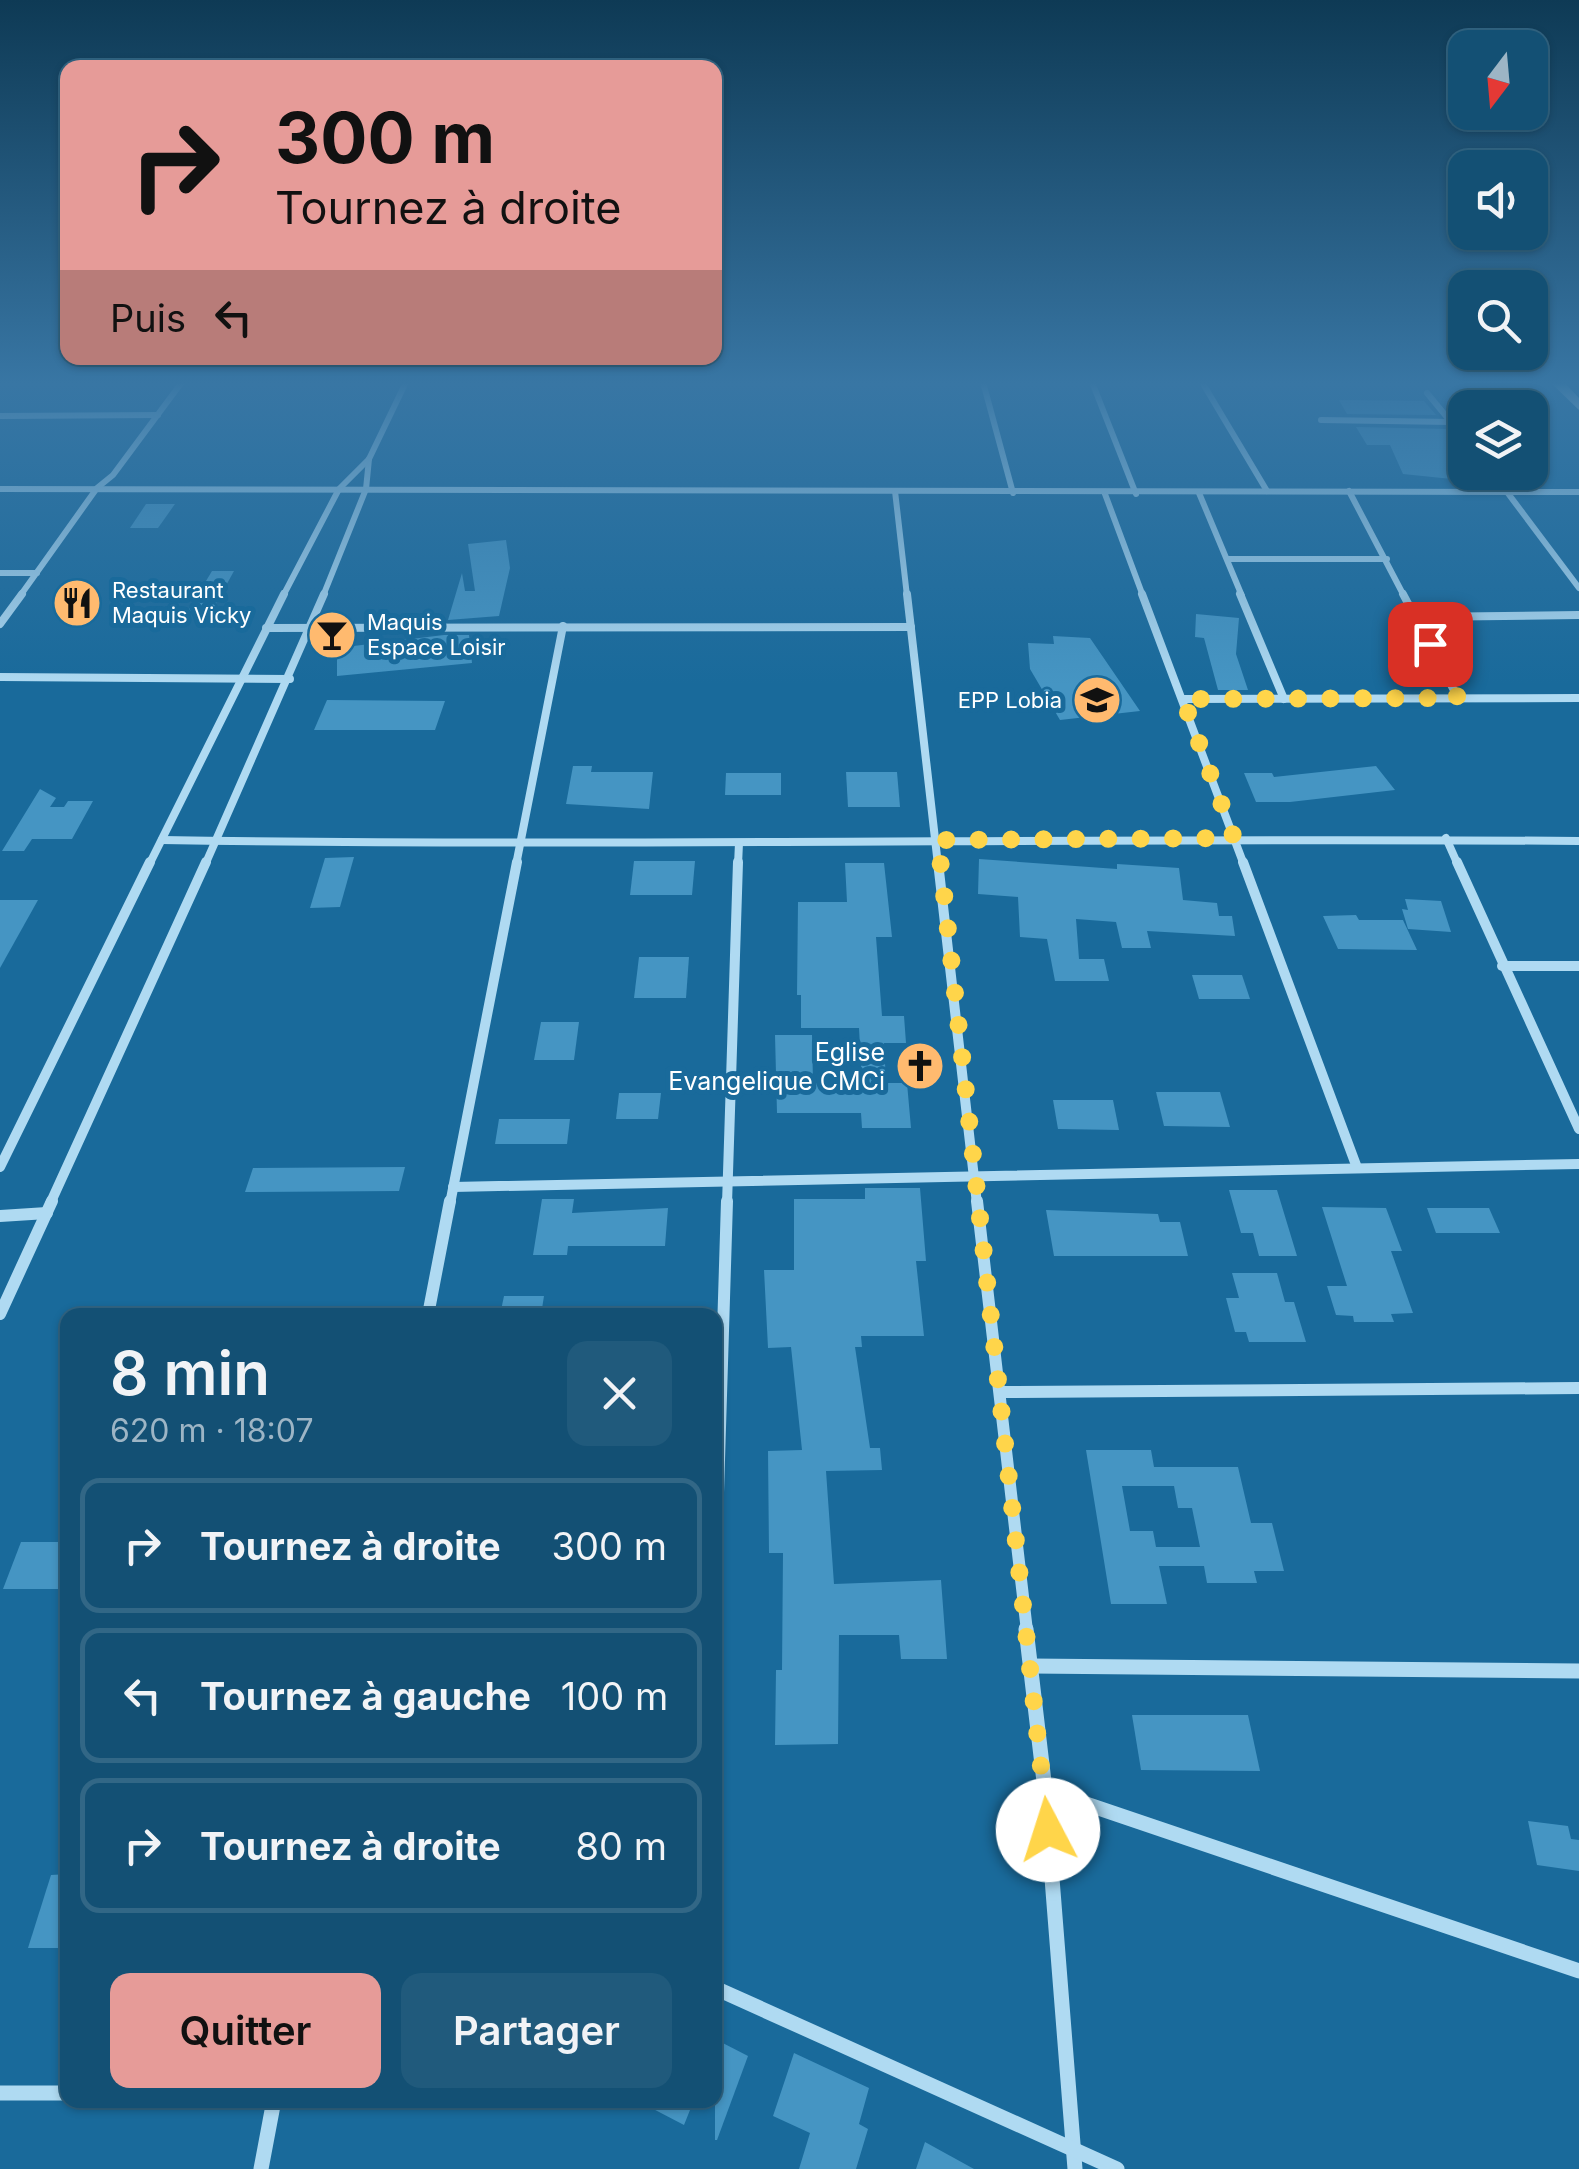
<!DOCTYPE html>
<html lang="fr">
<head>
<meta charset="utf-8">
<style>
  :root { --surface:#135074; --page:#205a7c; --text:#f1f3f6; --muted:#9db5c5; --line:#326786; --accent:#e69b98 }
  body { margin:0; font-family:Inter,sans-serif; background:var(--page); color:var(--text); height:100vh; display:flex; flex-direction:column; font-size:38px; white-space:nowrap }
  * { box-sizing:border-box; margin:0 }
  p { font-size:32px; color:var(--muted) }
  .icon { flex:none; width:55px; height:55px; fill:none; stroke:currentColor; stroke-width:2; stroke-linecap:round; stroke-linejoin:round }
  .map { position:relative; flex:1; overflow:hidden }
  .drawer { position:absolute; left:60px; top:1308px; width:662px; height:800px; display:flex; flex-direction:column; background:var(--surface); border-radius:20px; box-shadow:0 2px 8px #0004,0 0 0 2px var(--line) }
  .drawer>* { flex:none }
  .banner { position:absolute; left:60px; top:60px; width:662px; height:305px; border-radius:20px; box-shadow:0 2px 8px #0004,0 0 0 2px var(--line); background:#e69b98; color:#111; overflow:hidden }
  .needle { width:65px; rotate:196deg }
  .tools { position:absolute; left:1448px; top:30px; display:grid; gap:20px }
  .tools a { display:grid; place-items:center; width:100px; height:100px; border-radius:20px; background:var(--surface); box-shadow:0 2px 8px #0004,0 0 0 2px var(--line); font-size:50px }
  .pin { position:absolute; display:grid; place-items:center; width:85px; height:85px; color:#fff; margin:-42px; border-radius:20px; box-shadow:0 5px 15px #0006 }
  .me { position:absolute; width:110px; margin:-55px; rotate:355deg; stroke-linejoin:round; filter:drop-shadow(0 0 8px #0008) }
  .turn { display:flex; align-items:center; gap:35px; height:210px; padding:0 50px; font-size:45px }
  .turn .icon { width:130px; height:130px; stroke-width:2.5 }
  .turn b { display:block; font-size:70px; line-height:85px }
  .then { display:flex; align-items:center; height:95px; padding:0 50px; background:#0003; gap:20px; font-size:38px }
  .round { display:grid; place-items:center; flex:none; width:105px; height:105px; border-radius:20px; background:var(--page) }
  .head { display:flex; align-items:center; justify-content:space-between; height:170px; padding:0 50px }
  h1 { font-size:60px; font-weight:600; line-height:75px }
  .cta { display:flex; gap:20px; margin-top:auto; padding:20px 50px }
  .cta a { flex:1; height:115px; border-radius:20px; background:var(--accent); color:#111; font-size:40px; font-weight:600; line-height:115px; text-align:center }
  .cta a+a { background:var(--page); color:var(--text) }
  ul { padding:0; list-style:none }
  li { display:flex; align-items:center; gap:30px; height:135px; margin:0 20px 15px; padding:0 30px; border:5px solid var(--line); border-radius:20px }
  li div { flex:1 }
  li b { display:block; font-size:38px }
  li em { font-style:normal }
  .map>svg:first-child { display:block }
  .building { fill:#4595c3; fill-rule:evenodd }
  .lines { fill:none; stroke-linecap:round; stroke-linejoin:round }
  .street-far4 { stroke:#afdaf2; stroke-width:6 }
  .street-far3 { stroke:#afdaf2; stroke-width:8 }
  .street-far2 { stroke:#afdaf2; stroke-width:10 }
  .street-far1 { stroke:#afdaf2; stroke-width:12 }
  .street { stroke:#afdaf2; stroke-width:15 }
  .primary { fill:#f9fdff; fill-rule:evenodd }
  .route { stroke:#ffd54a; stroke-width:18; stroke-dasharray:0 32.4 }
  .labels { text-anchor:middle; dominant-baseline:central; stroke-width:10; stroke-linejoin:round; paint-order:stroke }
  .far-poi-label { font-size:22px; fill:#fff; stroke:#196a9b; text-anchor:start }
  .poi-label { font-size:25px; fill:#fff; stroke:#196a9b; text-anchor:end }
</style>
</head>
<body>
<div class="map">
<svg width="1579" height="2169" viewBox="0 0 1579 2169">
  <rect width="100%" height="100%" fill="#196a9b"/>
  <g class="building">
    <polygon points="1339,400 1424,401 1436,415 1347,414"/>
    <polygon points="1356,427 1448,429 1465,446 1465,472 1485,472 1487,477 1478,477 1481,482 1403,474 1390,445 1367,445"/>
    <polygon points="146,504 175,504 158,528 130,528"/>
    <polygon points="506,540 510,568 499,616 448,620 462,573 465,591 475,591 468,544"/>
    <polygon points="212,571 234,571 212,611 188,611"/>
    <polygon points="1196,614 1239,618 1236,654 1248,690 1218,690 1204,638 1195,637"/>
    <polygon points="444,635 469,635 472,663 337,676 337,648"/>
    <polygon points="1053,636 1090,638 1140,711 1060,720 1030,669 1028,643 1054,644"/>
    <polygon points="327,700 445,701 435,730 314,730"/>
    <polygon points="573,766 592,766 591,772 653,772 649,809 566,804"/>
    <polygon points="1376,766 1395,790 1290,802 1256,802 1244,773 1272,773 1274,777"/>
    <polygon points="846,772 897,772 900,807 848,807"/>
    <polygon points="726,773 781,773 781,795 725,795"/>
    <polygon points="40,789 56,798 50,807 64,807 68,801 93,801 72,839 32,839 24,851 2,851"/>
    <polygon points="354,857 340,907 310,908 325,858"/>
    <polygon points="979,859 1117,869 1117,864 1179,868 1183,900 1217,903 1219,916 1232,916 1235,936 1147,931 1151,948 1122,948 1116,922 1076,919 1079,959 1104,959 1109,981 1055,981 1047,939 1020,937 1018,897 978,894"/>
    <polygon points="634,861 695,861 692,895 630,895"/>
    <polygon points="845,863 884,863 892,937 876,937 882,1016 904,1016 906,1043 884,1043 886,1083 907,1083 911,1128 862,1128 861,1113 777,1113 775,1035 812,1035 813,1083 862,1083 859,1028 801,1028 801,995 797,995 798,902 847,902"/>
    <polygon points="1405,899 1441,901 1451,932 1408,929 1402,909 1408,910"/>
    <polygon points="0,900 38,900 0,968"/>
    <polygon points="1356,915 1359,920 1403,920 1417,950 1338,949 1323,916"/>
    <polygon points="639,957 689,957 686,998 634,998"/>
    <polygon points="1192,975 1242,975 1250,999 1199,999"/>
    <polygon points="541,1022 579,1022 574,1060 534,1060"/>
    <polygon points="1156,1092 1220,1092 1230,1127 1164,1126"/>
    <polygon points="619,1093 661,1093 658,1119 616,1119"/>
    <polygon points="1053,1100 1113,1100 1119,1130 1058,1129"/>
    <polygon points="499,1119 570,1119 567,1144 495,1144"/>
    <polygon points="405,1167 399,1191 245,1192 253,1168"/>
    <polygon points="865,1188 920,1188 926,1261 916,1261 924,1336 861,1336 862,1347 855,1347 870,1448 880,1448 882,1470 826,1471 834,1584 941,1580 947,1659 901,1659 899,1635 839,1635 838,1744 775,1745 776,1670 782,1670 783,1553 769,1553 768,1451 802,1450 791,1347 768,1348 764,1270 794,1270 794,1199 865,1199"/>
    <polygon points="1229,1190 1277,1190 1297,1256 1259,1256 1253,1233 1241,1233"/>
    <polygon points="542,1199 574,1199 572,1213 668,1208 665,1246 568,1246 567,1255 533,1255"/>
    <polygon points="1322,1207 1386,1208 1402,1251 1391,1251 1413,1313 1391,1314 1394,1322 1354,1322 1353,1316 1336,1315 1327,1286 1347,1286"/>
    <polygon points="1427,1208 1489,1208 1500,1233 1436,1233"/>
    <polygon points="1046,1210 1158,1214 1160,1222 1180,1222 1188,1256 1054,1256"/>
    <polygon points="1232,1273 1277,1273 1285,1302 1294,1302 1306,1342 1249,1342 1246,1332 1235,1332 1226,1298 1239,1298"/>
    <polygon points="504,1296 544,1296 541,1315 500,1315"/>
    <path d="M1086,1450H1151L1154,1467H1238L1251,1523H1272L1284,1571H1254L1257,1583H1207L1204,1566H1159L1167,1604H1111ZM1122,1486H1174L1178,1508H1192L1200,1547H1156L1153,1531H1130Z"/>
    <polygon points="21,1542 68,1542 68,1589 3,1589"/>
    <polygon points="1132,1715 1248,1715 1260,1771 1141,1770"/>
    <polygon points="1528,1821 1568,1826 1571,1839 1579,1840 1579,1871 1537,1865"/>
    <polygon points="68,1874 68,1948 28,1948 51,1875"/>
    <polygon points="715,2039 748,2056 717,2140 715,2140"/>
    <polygon points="794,2053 869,2088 859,2124 868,2129 856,2169 799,2169 810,2133 773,2116"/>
    <polygon points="636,2100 694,2100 684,2125"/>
    <polygon points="925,2142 974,2169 916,2169"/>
  </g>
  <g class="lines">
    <g class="street-far4">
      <polyline points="983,382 1013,493"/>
      <polyline points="1092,382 1136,494"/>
      <polyline points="1202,382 1267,491"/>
      <polyline points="1427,393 1465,439"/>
      <polyline points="0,416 158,415"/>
      <polyline points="1321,420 1451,422"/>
      <polyline points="1492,472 1579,588"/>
      <polyline points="0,489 1579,492"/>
      <polyline points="895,491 907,596"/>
      <polyline points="1349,491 1404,596"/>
      <polyline points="1199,493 1242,596"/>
      <polyline points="1105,494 1143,596"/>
      <polyline points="1228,559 1387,559"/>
      <polyline points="0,573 37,573"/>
      <polyline points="20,596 97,488 113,475 182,382"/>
      <polyline points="283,596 339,489 369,459 406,382"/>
      <polyline points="323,596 366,489 369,459"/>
    </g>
    <g class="street-far3">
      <polyline points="907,594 938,865"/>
      <polyline points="1142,594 1244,865"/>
      <polyline points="1240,594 1284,699"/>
      <polyline points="1403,594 1458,698"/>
      <polyline points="1416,617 1579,615"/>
      <polyline points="0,624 22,594"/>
      <polyline points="266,628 911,627"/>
      <polyline points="0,677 290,679"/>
      <polyline points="1183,699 1579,698"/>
      <polyline points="1446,838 1458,865"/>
      <path d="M162,840C634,847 1107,837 1579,841"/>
      <polyline points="149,865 284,594"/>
      <polyline points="205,865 324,594"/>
      <polyline points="516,865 563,626"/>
      <polyline points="738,865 739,843"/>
    </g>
    <g class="street-far2">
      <polyline points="938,862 977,1204"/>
      <polyline points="1243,862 1356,1165"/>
      <polyline points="1457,862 1579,1129"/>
      <polyline points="1502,966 1579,966"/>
      <polyline points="0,1167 150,862"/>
      <polyline points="453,1187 1579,1164"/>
      <polyline points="50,1204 206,862"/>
      <polyline points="450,1204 517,862"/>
      <polyline points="727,1204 738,862"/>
    </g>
    <g class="street-far1">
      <polyline points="977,1201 1027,1631"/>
      <polyline points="0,1216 47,1213"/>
      <polyline points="0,1314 52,1201"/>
      <polyline points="428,1315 450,1201"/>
      <polyline points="1002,1392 1579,1388"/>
      <polyline points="715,1590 727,1201"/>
    </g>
    <g class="street">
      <polyline points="1026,1629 1045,1790 1075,2169"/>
      <polyline points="1031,1666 1579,1671"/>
      <polyline points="1045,1790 1579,1971"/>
      <polyline points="715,1988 1117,2169"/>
      <polyline points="0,2093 68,2093"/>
      <polyline points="261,2169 274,2100"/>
    </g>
    <polygon class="primary" points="1550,382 1564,382 1579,398 1579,410"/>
  </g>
  <linearGradient id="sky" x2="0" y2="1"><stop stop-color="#0e3a55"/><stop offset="0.56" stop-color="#3876a4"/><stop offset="1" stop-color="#3876a4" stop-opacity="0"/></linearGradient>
  <rect width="1579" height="685" fill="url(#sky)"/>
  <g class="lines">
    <polyline class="route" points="1048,1830 938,840 1234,838 1183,699 1458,698 1430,644"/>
  </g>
  <defs>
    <g id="restaurant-disc" transform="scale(2.5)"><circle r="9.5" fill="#ffba6f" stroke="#196a9b"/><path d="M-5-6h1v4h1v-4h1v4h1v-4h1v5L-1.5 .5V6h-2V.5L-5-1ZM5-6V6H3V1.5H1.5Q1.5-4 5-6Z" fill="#111"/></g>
    <g id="bar-disc" transform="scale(2.5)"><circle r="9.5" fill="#ffba6f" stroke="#196a9b"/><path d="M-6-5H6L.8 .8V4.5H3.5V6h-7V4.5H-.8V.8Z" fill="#111"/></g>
    <g id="school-disc" transform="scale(2.5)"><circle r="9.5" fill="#ffba6f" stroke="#196a9b"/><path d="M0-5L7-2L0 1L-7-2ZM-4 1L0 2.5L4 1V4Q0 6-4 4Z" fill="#111"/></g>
    <g id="church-disc" transform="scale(2.5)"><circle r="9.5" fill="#ffba6f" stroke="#196a9b"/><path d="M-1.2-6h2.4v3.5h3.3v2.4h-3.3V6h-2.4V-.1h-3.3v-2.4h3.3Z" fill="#111"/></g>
  </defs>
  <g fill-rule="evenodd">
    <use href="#restaurant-disc" x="77" y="603"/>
    <use href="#bar-disc" x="332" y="635"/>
    <use href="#school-disc" x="1097" y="700"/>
    <use href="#church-disc" x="920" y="1066"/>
  </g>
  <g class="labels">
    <g class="far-poi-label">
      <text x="112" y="590">Restaurant<tspan x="112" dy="25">Maquis Vicky</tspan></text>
      <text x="367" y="622">Maquis<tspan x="367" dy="25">Espace Loisir</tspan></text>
      <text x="1062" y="700" text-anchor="end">EPP Lobia</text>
    </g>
    <g class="poi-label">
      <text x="885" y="1052">Eglise<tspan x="885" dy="29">Evangelique CMCi</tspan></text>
    </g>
  </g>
</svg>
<div class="tools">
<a><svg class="needle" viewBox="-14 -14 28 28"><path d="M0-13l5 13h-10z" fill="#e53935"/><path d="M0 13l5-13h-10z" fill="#9db5c5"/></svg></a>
<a><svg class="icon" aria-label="sound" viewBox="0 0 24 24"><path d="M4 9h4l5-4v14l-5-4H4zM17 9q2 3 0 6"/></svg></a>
<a><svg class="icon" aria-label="search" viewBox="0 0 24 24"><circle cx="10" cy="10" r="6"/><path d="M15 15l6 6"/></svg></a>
<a><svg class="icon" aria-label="layers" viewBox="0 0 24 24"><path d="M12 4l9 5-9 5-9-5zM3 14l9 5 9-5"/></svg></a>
</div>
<div class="pin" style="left:1430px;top:644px;background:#d93025"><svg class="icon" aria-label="arrive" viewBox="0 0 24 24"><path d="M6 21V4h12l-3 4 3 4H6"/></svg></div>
<svg class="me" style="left:1048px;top:1830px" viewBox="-20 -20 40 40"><circle r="19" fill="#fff"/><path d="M0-13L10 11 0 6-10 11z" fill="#ffd54a"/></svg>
<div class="banner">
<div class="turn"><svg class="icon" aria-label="right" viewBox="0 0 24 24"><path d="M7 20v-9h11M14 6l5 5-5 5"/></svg><div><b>300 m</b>Tournez à droite</div></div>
<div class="then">Puis<svg class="icon" aria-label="left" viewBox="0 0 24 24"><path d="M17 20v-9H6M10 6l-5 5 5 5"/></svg></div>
</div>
<section class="drawer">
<div class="head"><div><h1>8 min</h1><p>620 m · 18:07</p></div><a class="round"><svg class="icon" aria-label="close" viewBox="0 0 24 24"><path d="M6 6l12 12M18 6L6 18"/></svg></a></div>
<ul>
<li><svg class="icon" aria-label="right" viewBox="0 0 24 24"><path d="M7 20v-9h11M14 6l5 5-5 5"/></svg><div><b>Tournez à droite</b></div><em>300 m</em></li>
<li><svg class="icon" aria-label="left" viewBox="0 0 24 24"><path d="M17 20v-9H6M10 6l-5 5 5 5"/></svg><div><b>Tournez à gauche</b></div><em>100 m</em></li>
<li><svg class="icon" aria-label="right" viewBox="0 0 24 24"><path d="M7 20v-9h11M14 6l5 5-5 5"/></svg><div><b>Tournez à droite</b></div><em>80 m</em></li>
</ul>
<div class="cta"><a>Quitter</a><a>Partager</a></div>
</section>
</div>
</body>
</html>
